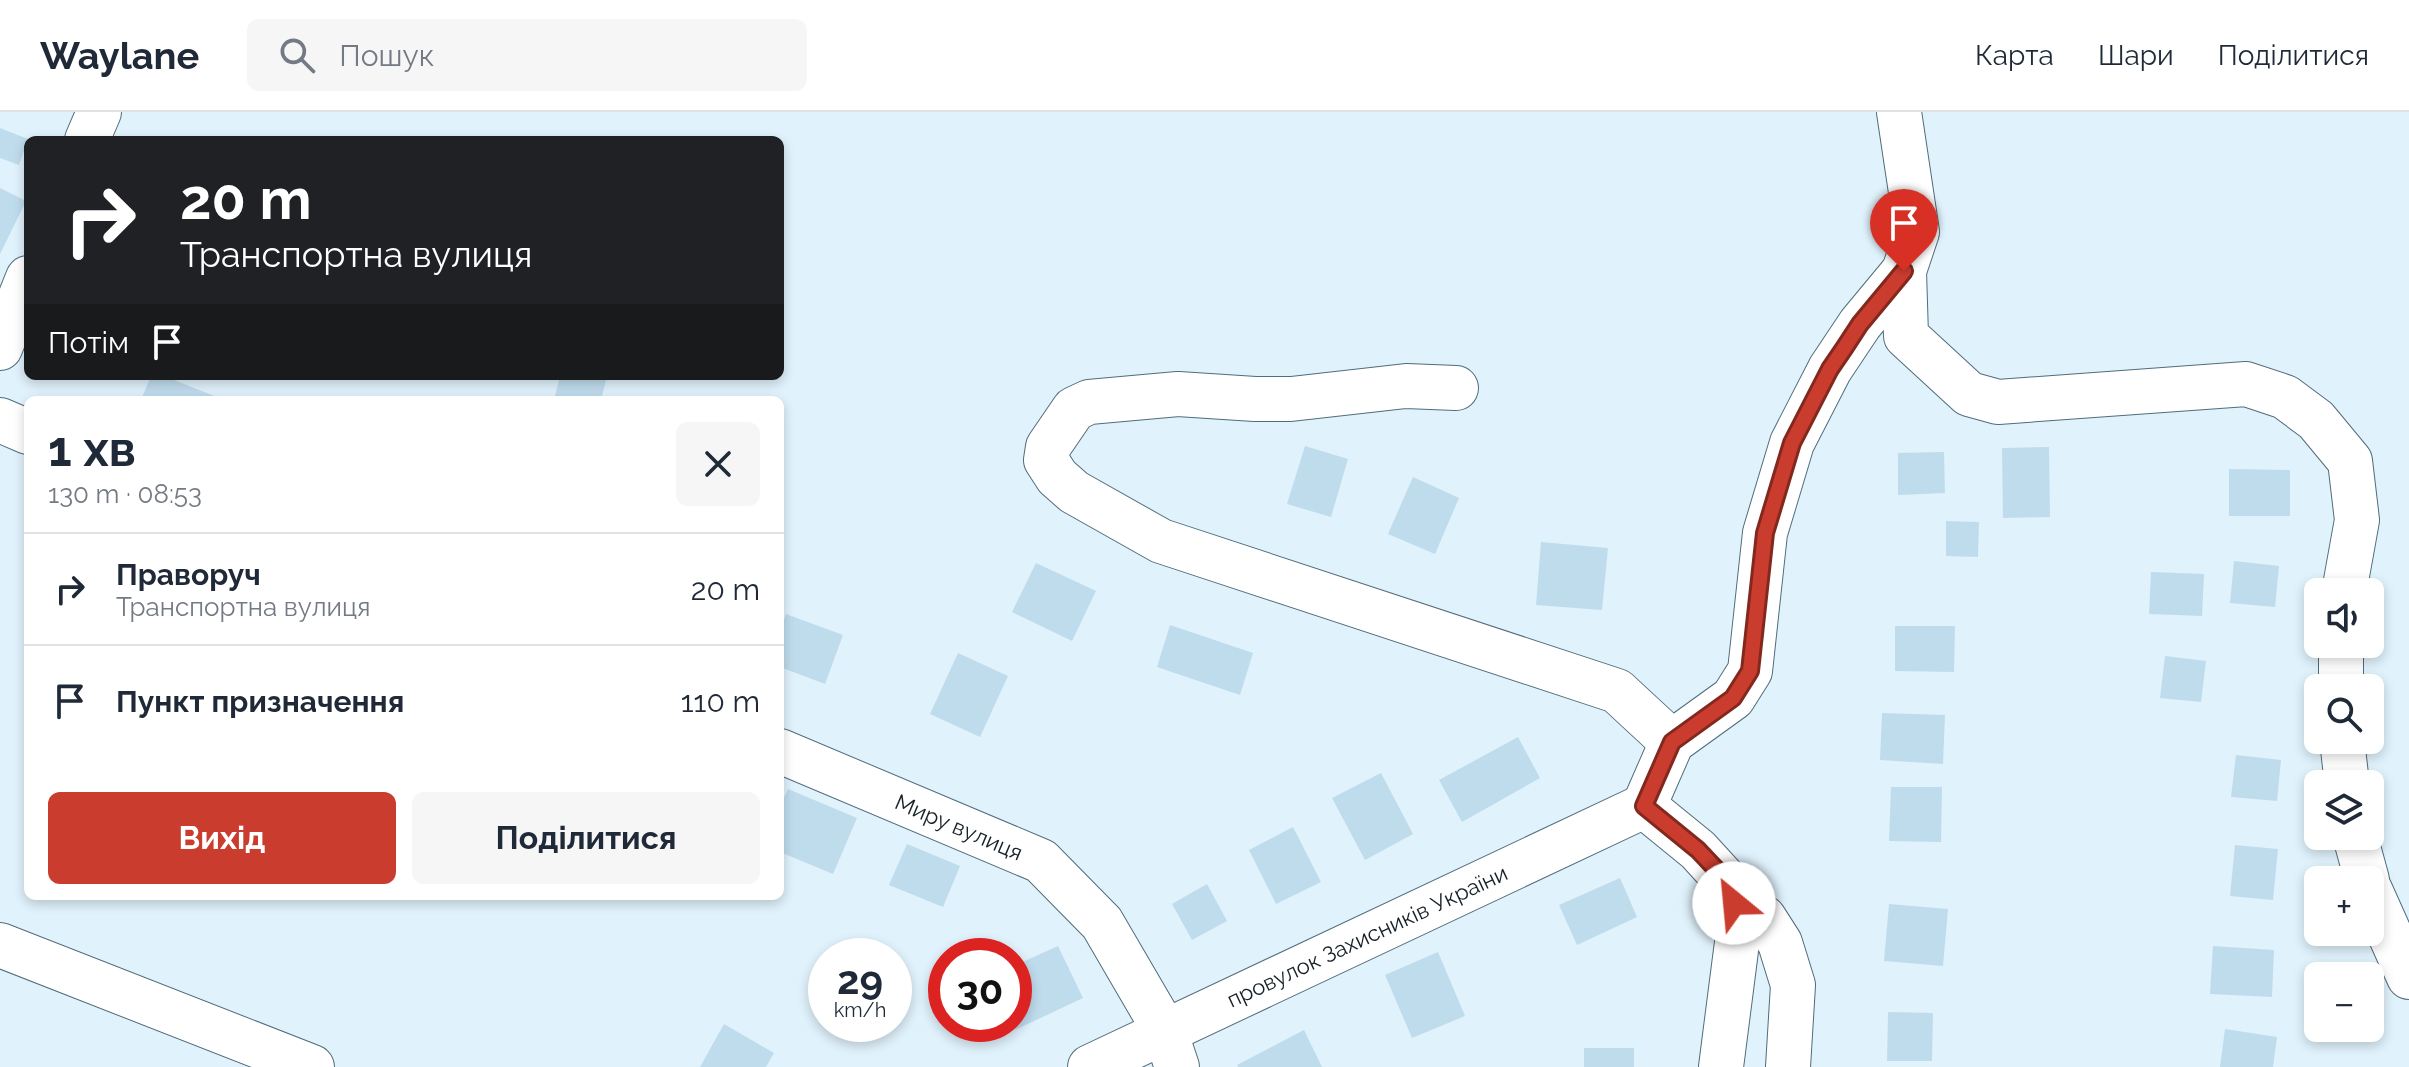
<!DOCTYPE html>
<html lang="uk">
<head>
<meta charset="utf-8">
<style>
  :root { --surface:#fff; --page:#f6f6f7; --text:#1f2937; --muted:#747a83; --line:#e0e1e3; --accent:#ca3d2e }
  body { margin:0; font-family:Raleway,sans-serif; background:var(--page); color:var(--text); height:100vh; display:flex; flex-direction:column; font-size:30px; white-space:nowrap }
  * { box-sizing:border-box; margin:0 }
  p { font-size:26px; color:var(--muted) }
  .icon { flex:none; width:44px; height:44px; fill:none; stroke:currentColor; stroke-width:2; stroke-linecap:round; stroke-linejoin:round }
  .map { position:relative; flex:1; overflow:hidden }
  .sheet { position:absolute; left:24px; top:284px; width:760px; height:504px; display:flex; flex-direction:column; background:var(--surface); border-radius:12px; box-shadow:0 4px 12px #0003 }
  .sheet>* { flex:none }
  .top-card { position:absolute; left:24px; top:24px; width:760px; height:244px; border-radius:12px; box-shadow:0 4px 12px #0003; background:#202124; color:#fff; overflow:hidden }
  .buttons { position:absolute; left:2304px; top:466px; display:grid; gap:16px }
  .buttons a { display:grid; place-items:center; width:80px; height:80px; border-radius:12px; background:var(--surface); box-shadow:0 4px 12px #0003; font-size:40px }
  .speed { position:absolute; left:808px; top:826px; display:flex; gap:16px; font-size:40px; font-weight:700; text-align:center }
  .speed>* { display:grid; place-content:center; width:104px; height:104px; border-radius:50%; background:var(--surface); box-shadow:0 4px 12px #0003; line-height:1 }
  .speed small { font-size:20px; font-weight:400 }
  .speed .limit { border:12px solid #d22; background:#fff; color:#111 }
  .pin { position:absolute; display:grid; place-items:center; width:68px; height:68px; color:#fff; margin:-82px -34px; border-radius:50% 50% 50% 0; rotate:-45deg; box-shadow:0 0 8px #0007 }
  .pin .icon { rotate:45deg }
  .me { position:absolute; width:88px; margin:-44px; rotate:332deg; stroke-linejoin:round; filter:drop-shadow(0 0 6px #0008) }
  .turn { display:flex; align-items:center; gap:28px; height:168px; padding:0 24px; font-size:36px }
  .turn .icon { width:104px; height:104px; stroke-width:2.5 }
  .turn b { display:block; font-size:56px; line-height:68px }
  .then { display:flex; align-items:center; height:76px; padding:0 24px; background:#0003; gap:16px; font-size:30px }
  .round { display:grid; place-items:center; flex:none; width:84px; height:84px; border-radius:12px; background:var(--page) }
  .headline { display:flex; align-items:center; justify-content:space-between; height:136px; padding:0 24px }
  h1 { font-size:48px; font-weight:700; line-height:60px }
  .primary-button { display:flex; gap:16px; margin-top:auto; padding:16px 24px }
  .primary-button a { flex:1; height:92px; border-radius:12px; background:var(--accent); color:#fff; font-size:32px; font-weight:700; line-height:92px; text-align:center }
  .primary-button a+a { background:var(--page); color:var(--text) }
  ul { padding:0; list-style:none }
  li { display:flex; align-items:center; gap:24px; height:112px; padding:0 24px; border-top:2px solid var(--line) }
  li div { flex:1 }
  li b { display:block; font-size:30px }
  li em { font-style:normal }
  header { display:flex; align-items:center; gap:48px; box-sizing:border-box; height:112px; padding:0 40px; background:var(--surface); border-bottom:2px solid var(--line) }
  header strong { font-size:38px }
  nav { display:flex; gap:44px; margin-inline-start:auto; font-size:28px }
  .search { width:560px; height:72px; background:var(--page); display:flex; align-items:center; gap:20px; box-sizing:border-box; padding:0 28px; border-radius:12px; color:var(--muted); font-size:30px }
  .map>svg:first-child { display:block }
  .building { fill:#bfdced }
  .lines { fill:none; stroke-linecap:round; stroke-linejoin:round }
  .minor-casing { stroke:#516c7b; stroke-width:46 }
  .minor { stroke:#fff; stroke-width:44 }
  .route-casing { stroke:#83281e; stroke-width:20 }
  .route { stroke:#ca3d2e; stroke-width:14 }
  .labels { text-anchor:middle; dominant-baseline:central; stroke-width:7; stroke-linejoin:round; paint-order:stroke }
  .street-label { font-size:22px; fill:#162127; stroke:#fff }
</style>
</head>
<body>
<header>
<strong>Waylane</strong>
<div class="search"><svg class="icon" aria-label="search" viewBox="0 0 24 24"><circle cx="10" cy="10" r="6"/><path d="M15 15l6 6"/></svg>Пошук</div>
<nav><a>Карта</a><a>Шари</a><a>Поділитися</a></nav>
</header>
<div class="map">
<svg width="2409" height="955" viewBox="0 0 2409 955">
  <rect width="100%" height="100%" fill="#e0f2fc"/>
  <g class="building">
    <polygon points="0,16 28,27 19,53 0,46"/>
    <polygon points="0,76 26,89 0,142"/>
    <polygon points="151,264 164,264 217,285 216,288 141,288"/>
    <polygon points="560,264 607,264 601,288 554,288"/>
    <polygon points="1305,334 1348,347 1331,405 1287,392"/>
    <polygon points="2049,335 2050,405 2003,406 2002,336"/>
    <polygon points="1944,340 1945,381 1898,383 1898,341"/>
    <polygon points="2229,357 2290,358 2290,404 2229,404"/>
    <polygon points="1413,365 1459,386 1435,442 1388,422"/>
    <polygon points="1946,409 1979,410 1978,445 1946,444"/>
    <polygon points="1541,430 1608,436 1602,498 1536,493"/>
    <polygon points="2234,449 2279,454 2275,495 2230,491"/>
    <polygon points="1036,451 1096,479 1072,529 1012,500"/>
    <polygon points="2151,460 2204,462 2202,504 2149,502"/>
    <polygon points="786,502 843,523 825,572 780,555 780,519"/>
    <polygon points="1170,513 1253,541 1240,583 1157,555"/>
    <polygon points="1895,514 1955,514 1954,560 1895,559"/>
    <polygon points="958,541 1008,564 980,625 930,602"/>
    <polygon points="2165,544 2206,549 2201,590 2160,586"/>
    <polygon points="1882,601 1945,603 1943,652 1880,648"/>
    <polygon points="1518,625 1540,666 1462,710 1439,668"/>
    <polygon points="2236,643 2281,648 2277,689 2231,685"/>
    <polygon points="1381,661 1413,722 1365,748 1332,686"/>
    <polygon points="1891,675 1942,675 1941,730 1889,729"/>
    <polygon points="788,677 857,706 833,762 780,740 780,695"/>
    <polygon points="1293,715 1321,770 1276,792 1249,738"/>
    <polygon points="907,732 960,754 943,795 889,773"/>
    <polygon points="2235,733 2278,737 2273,788 2230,784"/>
    <polygon points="1620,766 1637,805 1577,833 1559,793"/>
    <polygon points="1207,772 1227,809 1192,828 1172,792"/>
    <polygon points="1889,792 1948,797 1943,854 1884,849"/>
    <polygon points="1058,834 1083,886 1015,918 1013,912 1014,854"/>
    <polygon points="2213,834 2274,838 2272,885 2210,882"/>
    <polygon points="1438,840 1465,904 1412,926 1385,863"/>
    <polygon points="1888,900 1933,901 1932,949 1887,949"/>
    <polygon points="724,912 774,941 766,955 700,955"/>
    <polygon points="2225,917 2277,925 2273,955 2220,955"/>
    <polygon points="1304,918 1322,955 1238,955 1237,953"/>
    <rect x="1584" y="936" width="50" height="19"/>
  </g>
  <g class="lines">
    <g class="minor-casing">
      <g id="minor">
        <polyline points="1899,0 1917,120 1904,159 1906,224 1969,282 1998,290 2246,272 2285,285 2316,308 2350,349 2357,408 2344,480"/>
        <polyline points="87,28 99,0"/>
        <polyline points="0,236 28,166"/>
        <polyline points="1456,276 1406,274 1291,287 1255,287 1178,282 1089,290 1074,297 1048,335 1046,348 1057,365 1074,380 1161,429 1617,579 1672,630"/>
        <polyline points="0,308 28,320"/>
        <polyline points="2341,576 2341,532"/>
        <polyline points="2342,628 2347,672"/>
        <polyline points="780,639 1041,749 1102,811 1165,919 1177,955"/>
        <polyline points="1644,694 1672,630 1733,586 1750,559 1765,421 1792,331 1830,257 1860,212 1904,159"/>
        <polyline points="1644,694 1698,738 1730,773 1739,815 1721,955"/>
        <polyline points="2355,724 2367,768"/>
        <polyline points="2370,778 2409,865"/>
        <polyline points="1734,791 1764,806 1780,831 1793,873 1788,955"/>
        <polyline points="0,833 312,955"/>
        <polyline points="1090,955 1644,694"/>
      </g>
    </g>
    <use href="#minor" class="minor"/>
  </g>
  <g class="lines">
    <g class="route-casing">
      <polyline id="route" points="1734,791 1730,773 1714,755 1698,738 1644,694 1672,630 1733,586 1750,559 1765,421 1792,331 1830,257 1845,235 1860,212 1904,159"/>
    </g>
    <use href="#route" class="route"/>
  </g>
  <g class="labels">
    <g class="street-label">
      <text transform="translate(959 715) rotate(23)">Миру вулиця</text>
      <text transform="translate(1367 824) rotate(-25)">провулок Захисників України</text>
    </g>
  </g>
</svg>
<div class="buttons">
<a><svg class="icon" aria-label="sound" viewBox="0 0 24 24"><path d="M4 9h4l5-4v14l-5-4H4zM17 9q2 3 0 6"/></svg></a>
<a><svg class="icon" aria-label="search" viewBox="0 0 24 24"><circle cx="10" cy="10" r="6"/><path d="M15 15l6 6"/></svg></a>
<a><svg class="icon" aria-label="layers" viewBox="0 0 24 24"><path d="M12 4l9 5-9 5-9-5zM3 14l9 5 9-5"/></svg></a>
<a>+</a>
<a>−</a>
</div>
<div class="speed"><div>29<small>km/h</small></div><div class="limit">30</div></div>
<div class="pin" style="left:1904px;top:159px;background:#d93025"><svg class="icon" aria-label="arrive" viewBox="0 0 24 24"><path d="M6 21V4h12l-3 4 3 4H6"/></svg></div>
<svg class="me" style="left:1734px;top:791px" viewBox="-20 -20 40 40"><circle r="19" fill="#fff"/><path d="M0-13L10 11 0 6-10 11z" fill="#ca3d2e"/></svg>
<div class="top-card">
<div class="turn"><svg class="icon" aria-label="right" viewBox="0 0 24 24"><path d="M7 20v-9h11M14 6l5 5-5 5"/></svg><div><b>20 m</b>Транспортна вулиця</div></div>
<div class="then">Потім<svg class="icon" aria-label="arrive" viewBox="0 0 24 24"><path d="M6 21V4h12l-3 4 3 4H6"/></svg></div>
</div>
<section class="sheet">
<div class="headline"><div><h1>1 хв</h1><p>130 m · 08:53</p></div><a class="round"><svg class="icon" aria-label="close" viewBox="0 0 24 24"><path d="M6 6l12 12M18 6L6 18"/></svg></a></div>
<ul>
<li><svg class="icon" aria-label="right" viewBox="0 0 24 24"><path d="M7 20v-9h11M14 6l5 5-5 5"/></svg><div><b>Праворуч</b><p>Транспортна вулиця</p></div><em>20 m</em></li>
<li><svg class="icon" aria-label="arrive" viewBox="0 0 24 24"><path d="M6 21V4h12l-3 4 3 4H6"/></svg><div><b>Пункт призначення</b></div><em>110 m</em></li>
</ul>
<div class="primary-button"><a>Вихід</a><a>Поділитися</a></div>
</section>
</div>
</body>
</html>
